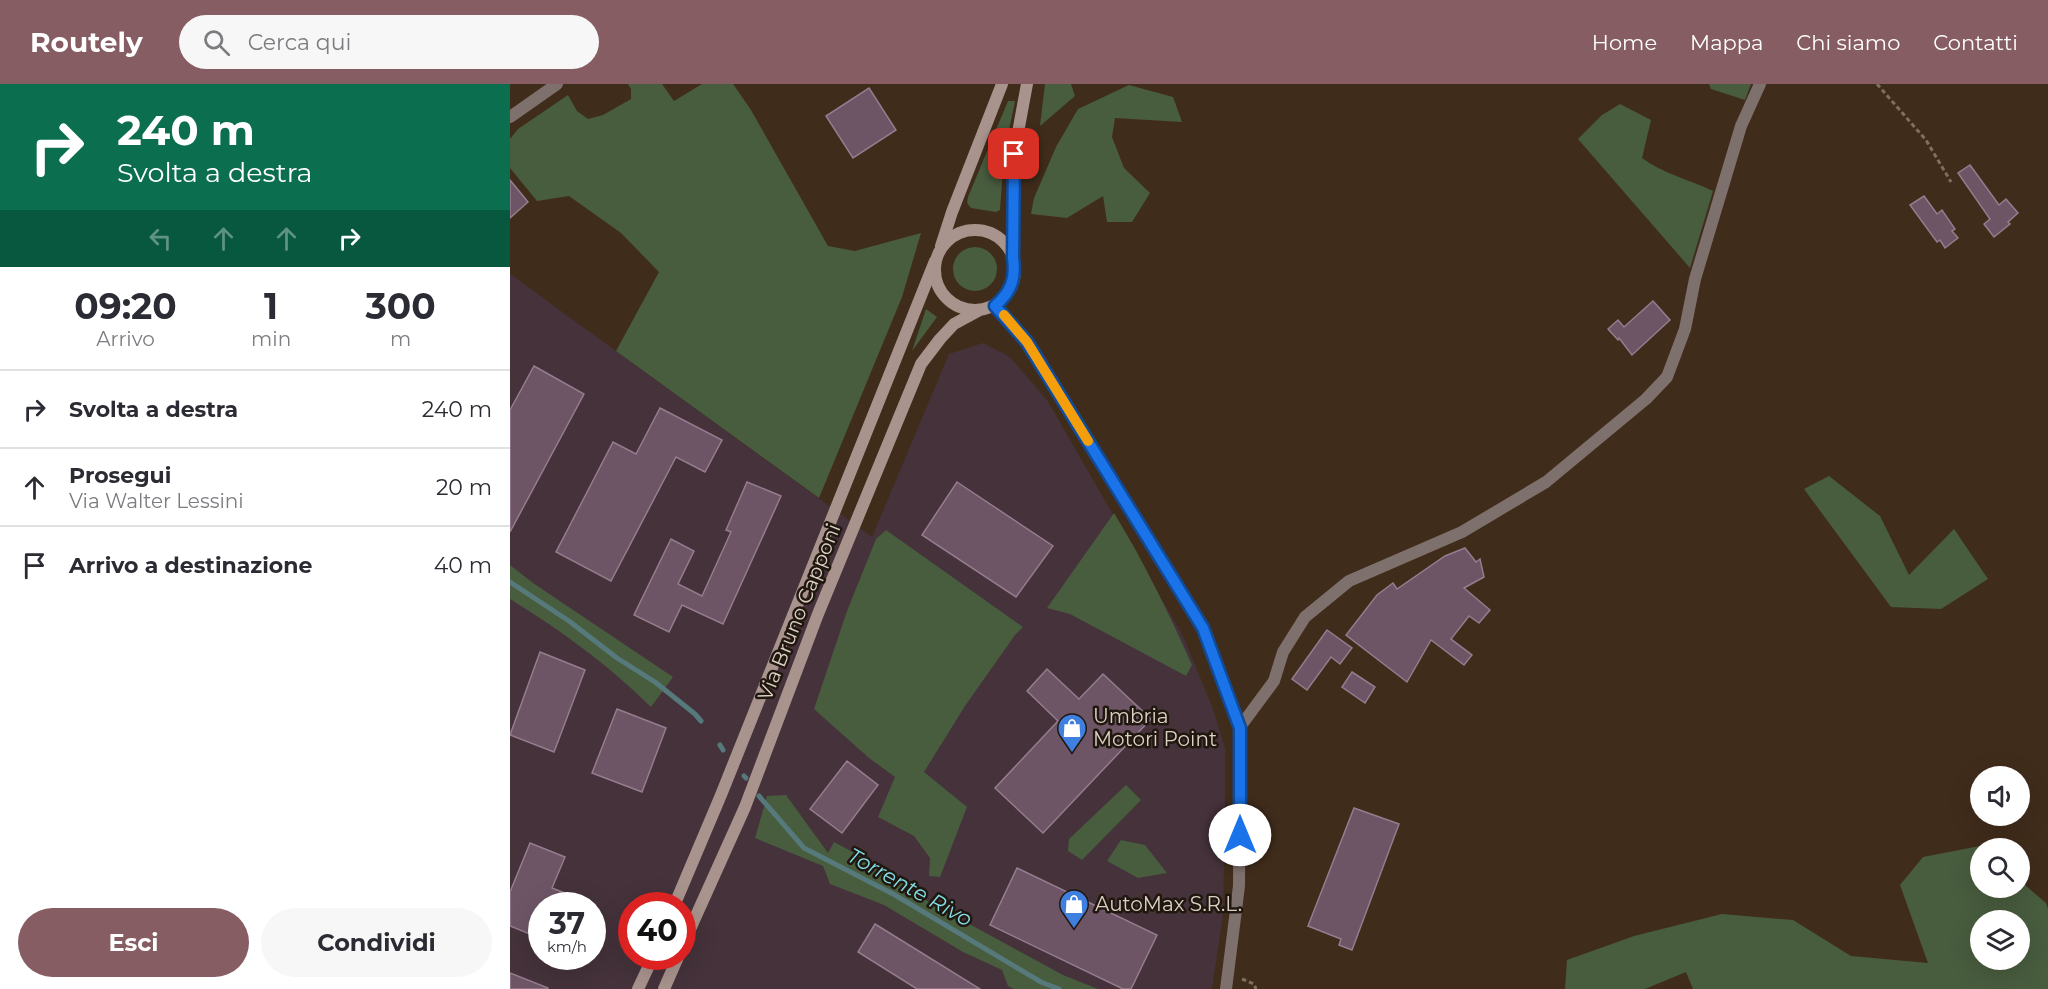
<!DOCTYPE html>
<html lang="it">
<head>
<meta charset="utf-8">
<style>
  :root { --surface:#fff; --page:#f7f7f7; --text:#2b2b33; --muted:#7c7c81; --line:#e1e1e2; --accent:#865d62 }
  body { margin:0; font-family:Montserrat,sans-serif; background:var(--page); color:var(--text); height:100vh; display:flex; flex-direction:column; font-size:22px; white-space:nowrap }
  * { box-sizing:border-box; margin:0 }
  p { font-size:20px; color:var(--muted) }
  .icon { flex:none; width:33px; height:33px; fill:none; stroke:currentColor; stroke-width:2; stroke-linecap:round; stroke-linejoin:round }
  .map { position:relative; flex:1; overflow:hidden }
  .sheet { display:flex; flex-direction:column; background:var(--surface); width:510px }
  .sheet>* { flex:none }
  .guide { background:#0b6e4f; color:#fff; overflow:hidden }
  .tools { position:absolute; left:1460px; top:682px; display:grid; gap:12px }
  .tools a { display:grid; place-items:center; width:60px; height:60px; border-radius:50%; background:var(--surface); box-shadow:0 6px 24px #0002; font-size:30px }
  .speed { position:absolute; left:18px; top:808px; display:flex; gap:12px; font-size:30px; font-weight:700; text-align:center }
  .speed>* { display:grid; place-content:center; width:78px; height:78px; border-radius:50%; background:var(--surface); box-shadow:0 6px 24px #0002; line-height:1 }
  .speed small { font-size:15px; font-weight:400 }
  .speed .limit { border:9px solid #d22; background:#fff; color:#111 }
  .pin { position:absolute; display:grid; place-items:center; width:51px; height:51px; color:#fff; margin:-26px; border-radius:12px; box-shadow:0 3px 9px #0006 }
  .me { position:absolute; width:66px; margin:-33px; rotate:0deg; stroke-linejoin:round; filter:drop-shadow(0 0 4px #0008) }
  .turn { display:flex; align-items:center; gap:21px; height:126px; padding:0 18px; font-size:27px }
  .turn .icon { width:78px; height:78px; stroke-width:2.5 }
  .turn b { display:block; font-size:42px; line-height:51px }
  .lanes { display:flex; align-items:center; height:57px; padding:0 18px; background:#0003; justify-content:center; gap:30px; direction:ltr }
  .lanes .off { opacity:.35 }
  .eta { display:flex; justify-content:space-evenly; align-items:center; height:102px; text-align:center }
  .eta b { font-size:36px; font-weight:700; line-height:42px }
  .primary-button { display:flex; gap:12px; margin-top:auto; padding:12px 18px }
  .primary-button a { flex:1; height:69px; border-radius:36px; background:var(--accent); color:#fff; font-size:24px; font-weight:700; line-height:69px; text-align:center }
  .primary-button a+a { background:var(--page); color:var(--text) }
  ul { padding:0; list-style:none }
  li { display:flex; align-items:center; gap:18px; height:78px; padding:0 18px; border-top:2px solid var(--line) }
  li div { flex:1 }
  li b { display:block; font-size:22px }
  li em { font-style:normal }
  header { display:flex; align-items:center; gap:36px; box-sizing:border-box; height:84px; padding:0 30px; background:var(--accent); color:#fff }
  header strong { font-size:28px }
  nav { display:flex; gap:33px; margin-inline-start:auto; font-size:21px }
  .search { width:420px; height:54px; background:var(--page); display:flex; align-items:center; gap:15px; box-sizing:border-box; padding:0 21px; border-radius:33px; color:var(--muted); font-size:22px }
  main { display:flex; flex:1; min-height:0 }
  .map>svg:first-child { display:block }
  .industrial { fill:#45323b; fill-rule:evenodd }
  .green { fill:#485c3e; fill-rule:evenodd }
  .lines { fill:none; stroke-linecap:round; stroke-linejoin:round }
  .stream { stroke:#56797b; stroke-width:5 }
  .building { fill:#6d5566; stroke:#957c8e; stroke-width:1.5 }
  .path { stroke:#806f60; stroke-width:3; stroke-dasharray:4.5 3; stroke-linecap:butt }
  .minor { stroke:#7e706c; stroke-width:12 }
  .tertiary { stroke:#7e706c; stroke-width:12 }
  .secondary { stroke:#a9938d; stroke-width:12 }
  .route-casing { stroke:#114b97; stroke-width:15 }
  .route { stroke:#1a73e8; stroke-width:10 }
  .slow { stroke:#f59e0b; stroke-width:10 }
  .labels { text-anchor:middle; dominant-baseline:central; stroke-width:5; stroke-linejoin:round; paint-order:stroke }
  .street-label { font-size:20px; fill:#dcd0c5; stroke:#20170f }
  .poi-label { font-size:20px; fill:#dcd0c5; stroke:#20170f; text-anchor:start }
  .water-label { font-size:21px; font-style:italic; fill:#82dde8; stroke:#20170f }
</style>
</head>
<body>
<header>
<strong>Routely</strong>
<div class="search"><svg class="icon" aria-label="search" viewBox="0 0 24 24"><circle cx="10" cy="10" r="6"/><path d="M15 15l6 6"/></svg>Cerca qui</div>
<nav><a>Home</a><a>Mappa</a><a>Chi siamo</a><a>Contatti</a></nav>
</header>
<main>
<section class="sheet">
<div class="guide">
<div class="turn"><svg class="icon" aria-label="right" viewBox="0 0 24 24"><path d="M7 20v-9h11M14 6l5 5-5 5"/></svg><div><b>240 m</b>Svolta a destra</div></div>
<div class="lanes"><svg class="icon off" aria-label="left" viewBox="0 0 24 24"><path d="M17 20v-9H6M10 6l-5 5 5 5"/></svg><svg class="icon off" aria-label="ahead" viewBox="0 0 24 24"><path d="M12 20V5M6 11l6-6 6 6"/></svg><svg class="icon off" aria-label="ahead" viewBox="0 0 24 24"><path d="M12 20V5M6 11l6-6 6 6"/></svg><svg class="icon" aria-label="right" viewBox="0 0 24 24"><path d="M7 20v-9h11M14 6l5 5-5 5"/></svg></div>
</div>
<div class="eta">
<div><b>09:20</b><p>Arrivo</p></div>
<div><b>1</b><p>min</p></div>
<div><b>300</b><p>m</p></div>
</div>
<ul>
<li><svg class="icon" aria-label="right" viewBox="0 0 24 24"><path d="M7 20v-9h11M14 6l5 5-5 5"/></svg><div><b>Svolta a destra</b></div><em>240 m</em></li>
<li><svg class="icon" aria-label="ahead" viewBox="0 0 24 24"><path d="M12 20V5M6 11l6-6 6 6"/></svg><div><b>Prosegui</b><p>Via Walter Lessini</p></div><em>20 m</em></li>
<li><svg class="icon" aria-label="arrive" viewBox="0 0 24 24"><path d="M6 21V4h12l-3 4 3 4H6"/></svg><div><b>Arrivo a destinazione</b></div><em>40 m</em></li>
</ul>
<div class="primary-button"><a>Esci</a><a>Condividi</a></div>
</section>
<div class="map">
<svg width="1538" height="905" viewBox="0 0 1538 905">
  <rect width="100%" height="100%" fill="#402c1b"/>
  <path class="industrial" d="M0,190L362,453L439,270L473,259L500,273L537,316L673,552L702,622L715,664V728L713,831L702,905H0ZM32,822H82V873H32ZM122,822H172V873H122Z"/>
  <g class="green">
    <polygon points="118,0 152,0 164,17 192,0 223,0 241,26 318,162 345,167 411,149 392,213 309,414 106,267 149,188 111,149 59,112 27,117 0,84 0,55 8,45 58,11 67,27 78,35 93,31 121,15 121,5"/>
    <polygon points="535,0 561,0 565,12 530,42"/>
    <polygon points="1199,0 1241,0 1235,16 1201,5"/>
    <polygon points="619,1 663,13 672,38 605,34 602,53 614,84 640,109 622,138 597,138 593,112 557,134 521,130 524,114 546,63 568,25"/>
    <polygon points="498,17 505,17 494,71 490,126 486,128 461,124 457,119 458,113"/>
    <path d="M1110,20L1141,36L1132,74C1152,89 1180,96 1203,107L1180,184L1068,55L1092,31Z"/>
    <circle cx="465" cy="185" r="22"/>
    <polygon points="416,225 427,233 402,267"/>
    <polygon points="1319,392 1370,432 1399,491 1444,445 1478,495 1431,525 1381,523 1294,405"/>
    <path d="M604,429C634,478 659,529 682,581L676,592L560,530L537,524Z"/>
    <polygon points="376,446 513,543 505,551 455,622 414,688 457,723 430,793 419,792 420,774 404,752 368,733 385,693 359,674 304,625 337,527 366,455"/>
    <path d="M0,481L23,499L163,593L141,623C96,579 53,548 0,515Z"/>
    <polygon points="616,701 631,716 572,776 558,767 559,755"/>
    <polygon points="276,711 318,769 324,758 352,773 419,818 553,891 588,905 504,905 498,902 492,886 453,868 374,821 320,800 313,782 245,754 257,712"/>
    <polygon points="611,756 635,761 657,789 628,794 597,777"/>
    <path d="M1470,762L1473,765H1470V804H1509V796L1536,819L1538,825V905H1183L1176,888L1135,905H1055L1057,876L1124,852L1212,830L1283,836L1341,872L1418,879L1390,801L1413,773ZM1470,837H1509V876H1470Z"/>
  </g>
  <g class="lines">
    <g class="stream">
      <polyline points="0,498 59,537 107,574 145,598 185,630 191,637"/>
      <polyline points="210,661 213,666"/>
      <polyline points="234,692 236,694"/>
      <polyline points="249,712 294,764 385,811 531,898 549,905"/>
    </g>
  </g>
  <g class="building">
    <polygon points="359,4 386,46 343,74 316,32"/>
    <polygon points="1460,81 1489,121 1496,115 1508,129 1498,138 1500,140 1484,153 1474,140 1480,135 1448,89"/>
    <polygon points="0,96 18,118 0,134"/>
    <polygon points="1414,112 1427,130 1432,126 1445,145 1442,147 1448,154 1435,164 1430,156 1427,158 1400,121"/>
    <polygon points="1143,217 1160,236 1122,271 1109,254 1108,256 1098,245 1108,236 1114,243"/>
    <polygon points="24,282 74,310 0,448 0,326"/>
    <polygon points="150,324 212,356 195,388 166,373 101,497 46,468 103,358 126,370"/>
    <polygon points="237,398 271,412 213,540 172,521 159,548 124,531 161,455 184,467 168,500 192,512 221,448 216,446"/>
    <polygon points="447,398 543,462 506,513 412,451"/>
    <polygon points="955,464 966,478 970,475 974,493 954,504 980,526 969,539 959,532 941,555 962,571 954,581 921,556 897,598 836,551 867,511 883,499 887,505 935,472"/>
    <polygon points="817,546 842,564 830,580 821,573 797,606 782,595"/>
    <polygon points="30,568 75,586 44,668 0,651"/>
    <polygon points="537,585 569,615 593,590 641,635 533,749 485,704 548,637 517,607"/>
    <polygon points="842,588 865,603 855,619 832,603"/>
    <polygon points="107,625 156,644 132,708 82,689"/>
    <polygon points="337,677 368,701 332,749 300,725"/>
    <polygon points="844,724 889,740 842,866 829,861 831,855 798,842"/>
    <polygon points="20,759 55,773 42,804 86,821 32,822 32,855 0,842 0,808"/>
    <polygon points="507,784 647,851 621,905 613,905 480,841"/>
    <polygon points="365,840 470,905 407,905 348,868"/>
    <polygon points="0,889 38,904 38,905 0,905"/>
  </g>
  <g class="lines">
    <g class="path">
      <polyline points="1367,0 1416,56 1441,98"/>
      <polyline points="732,895 744,900 746,905"/>
    </g>
    <g class="minor">
      <polyline points="0,33 47,0"/>
      <polyline points="730,643 764,597 773,568 795,533 839,497 952,448 1036,398 1136,315 1157,293 1175,245 1185,195 1231,42 1250,0"/>
    </g>
    <polyline class="tertiary" points="485,222 517,258 693,544 730,643 729,802 716,905"/>
    <g class="secondary">
      <circle cx="465" cy="186" r="40"/>
      <polyline points="431,162 442,128 492,0"/>
      <polyline points="503,173 504,70 517,0"/>
      <polyline points="164,822 211,711 425,177"/>
      <polyline points="172,863 235,723 308,530 411,280 430,255 444,240 468,227"/>
      <polyline points="128,905 143,873"/>
      <polyline points="154,905 168,873"/>
    </g>
  </g>
  <g class="lines">
    <g class="route-casing">
      <path id="route" d="M504,70L503,174C506,195 501,208 485,222L517,258L693,544L730,644V751"/>
    </g>
    <use href="#route" class="route"/>
    <polyline class="slow" points="494,231 517,258 578,357"/>
  </g>
  <defs>
    <g id="shop-pin" transform="scale(1.5)"><path d="M0 17L-7.5 6A9.5 9.5 0 1 1 7.5 6Z" fill="#3f7fe0" stroke="#20170f"/><path d="M-5-2.5h2.3a2.7 3.5 0 0 1 5.4 0H5L5.5 6h-11ZM-1.5-2.5h3a1.5 2.3 0 0 0-3 0Z" fill="#fff"/></g>
  </defs>
  <g fill-rule="evenodd">
    <use href="#shop-pin" x="562" y="644"/>
    <use href="#shop-pin" x="564" y="820"/>
  </g>
  <g class="labels">
    <g class="street-label">
      <text transform="translate(289 528) rotate(-68)">Via Bruno Capponi</text>
    </g>
    <g class="poi-label">
      <text x="583" y="632">Umbria<tspan x="583" dy="23">Motori Point</tspan></text>
      <text x="585" y="820">AutoMax S.R.L.</text>
    </g>
    <g class="water-label">
      <text transform="translate(400 803) rotate(29)">Torrente Rivo</text>
    </g>
  </g>
</svg>
<div class="tools">
<a><svg class="icon" aria-label="sound" viewBox="0 0 24 24"><path d="M4 9h4l5-4v14l-5-4H4zM17 9q2 3 0 6"/></svg></a>
<a><svg class="icon" aria-label="search" viewBox="0 0 24 24"><circle cx="10" cy="10" r="6"/><path d="M15 15l6 6"/></svg></a>
<a><svg class="icon" aria-label="layers" viewBox="0 0 24 24"><path d="M12 4l9 5-9 5-9-5zM3 14l9 5 9-5"/></svg></a>
</div>
<div class="speed"><div>37<small>km/h</small></div><div class="limit">40</div></div>
<div class="pin" style="left:504px;top:70px;background:#d93025"><svg class="icon" aria-label="arrive" viewBox="0 0 24 24"><path d="M6 21V4h12l-3 4 3 4H6"/></svg></div>
<svg class="me" style="left:730px;top:751px" viewBox="-20 -20 40 40"><circle r="19" fill="#fff"/><path d="M0-13L10 11 0 6-10 11z" fill="#1a73e8"/></svg>
</div>
</main>
</body>
</html>
